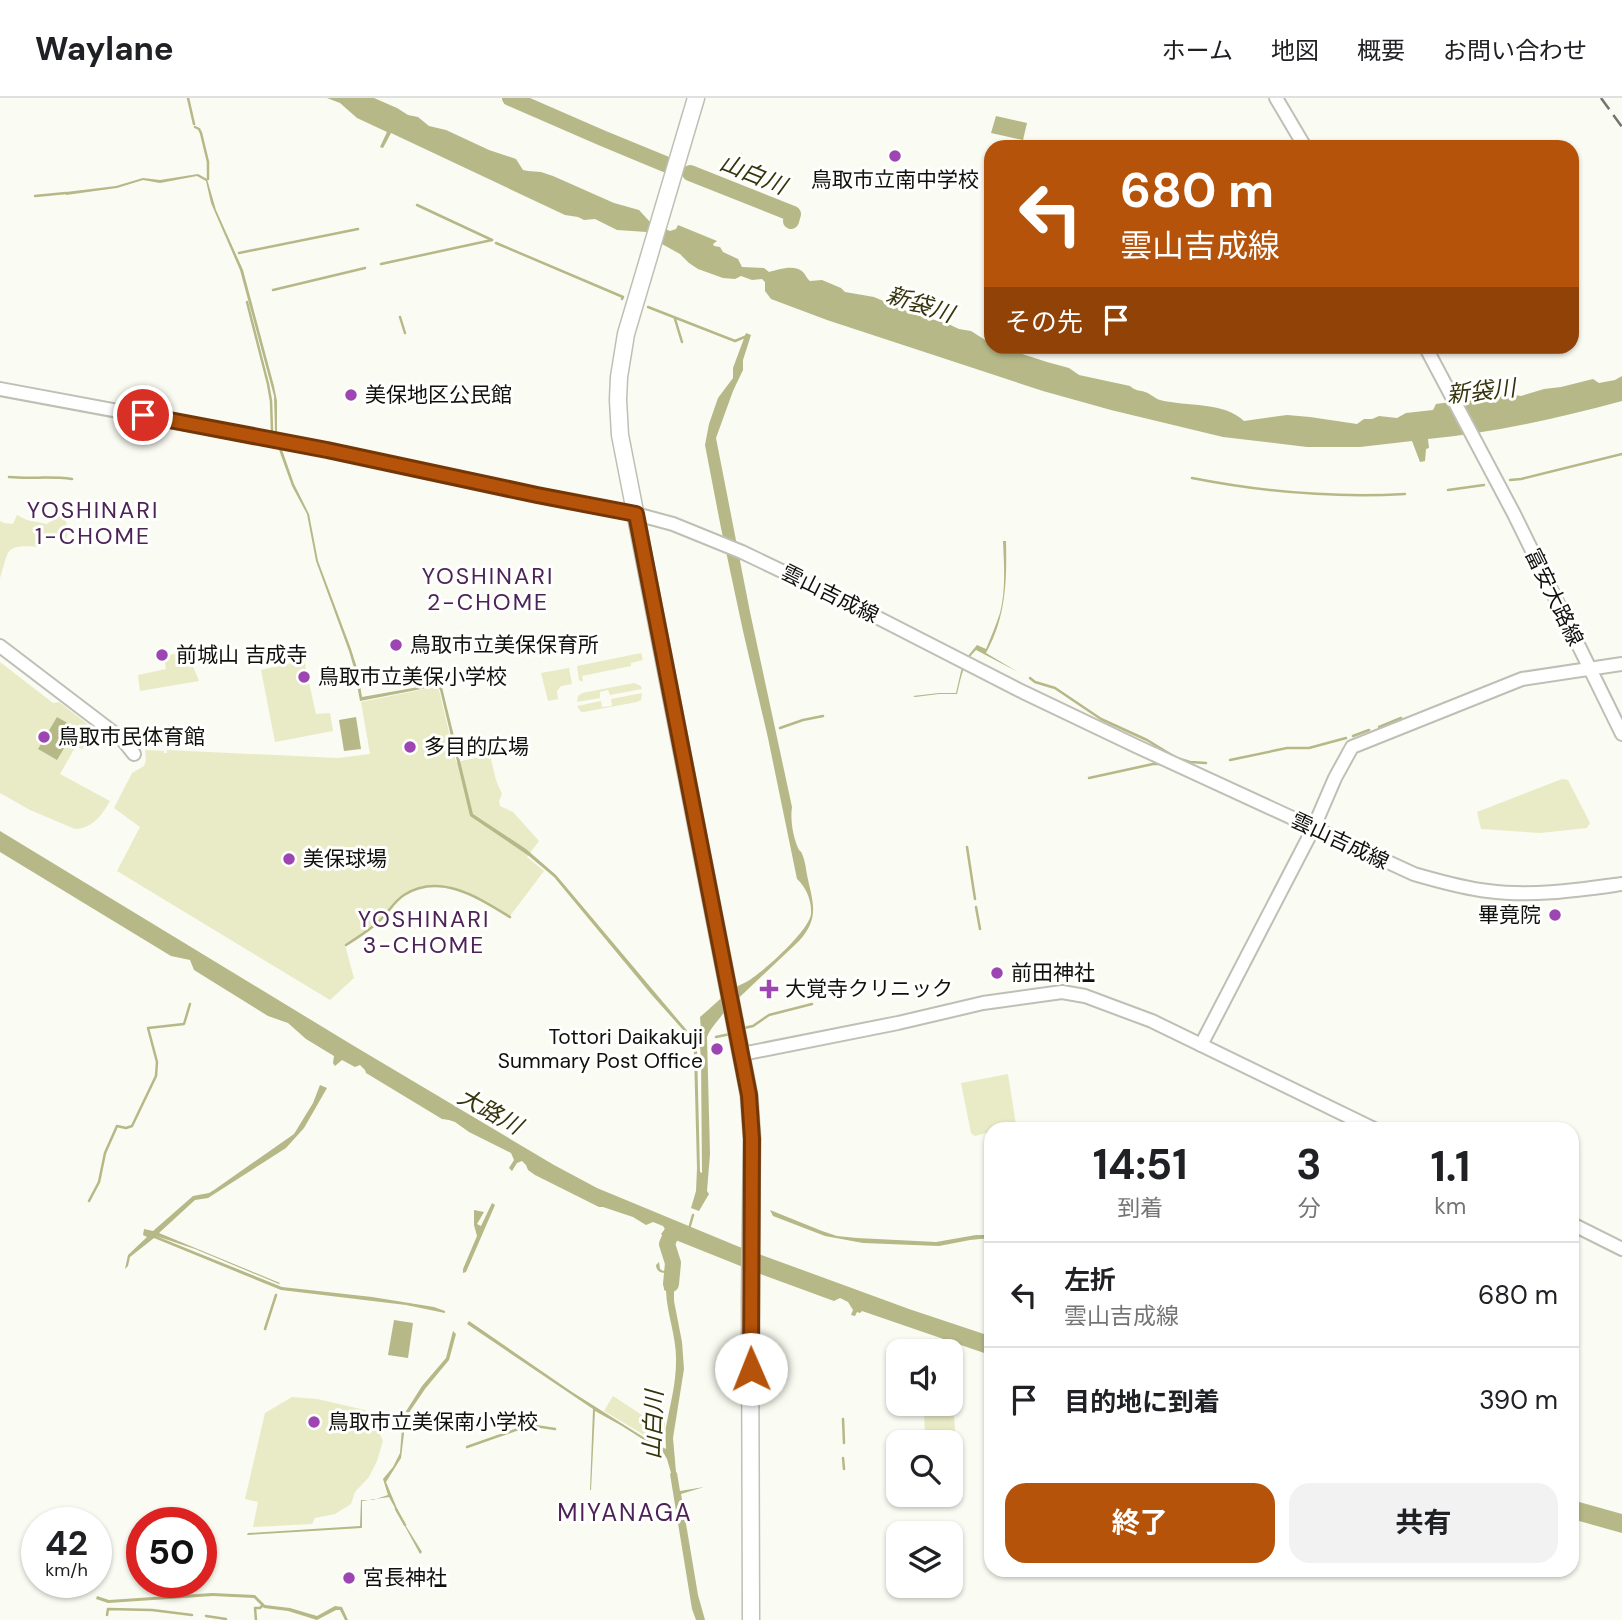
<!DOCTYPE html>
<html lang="ja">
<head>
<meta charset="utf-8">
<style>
  :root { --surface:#fff; --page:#f2f2f2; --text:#202124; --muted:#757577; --line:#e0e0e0; --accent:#b45309 }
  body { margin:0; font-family:"DM Sans","Noto Sans JP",sans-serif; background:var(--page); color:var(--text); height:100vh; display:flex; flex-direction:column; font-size:26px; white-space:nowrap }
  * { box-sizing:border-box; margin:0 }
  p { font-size:23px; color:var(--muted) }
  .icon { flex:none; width:38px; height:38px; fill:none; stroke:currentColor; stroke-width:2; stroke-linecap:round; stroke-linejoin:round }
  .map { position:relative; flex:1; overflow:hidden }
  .drawer { position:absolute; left:984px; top:1024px; width:595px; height:455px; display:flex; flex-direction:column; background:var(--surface); border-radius:21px; box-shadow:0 2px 5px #0004 }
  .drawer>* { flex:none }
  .top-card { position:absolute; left:984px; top:42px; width:595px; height:214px; border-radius:21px; box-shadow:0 2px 5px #0004; background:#b45309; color:#fff; overflow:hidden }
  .tools { position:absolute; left:886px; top:1241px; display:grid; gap:14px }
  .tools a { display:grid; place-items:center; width:77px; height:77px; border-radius:14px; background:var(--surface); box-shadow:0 2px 5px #0004; font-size:35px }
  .speed { position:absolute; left:21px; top:1409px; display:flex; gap:14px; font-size:35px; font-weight:700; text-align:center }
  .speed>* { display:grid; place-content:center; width:91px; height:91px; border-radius:50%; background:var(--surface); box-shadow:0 2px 5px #0004; line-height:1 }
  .speed small { font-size:18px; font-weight:400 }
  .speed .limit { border:10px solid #d22; background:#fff; color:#111 }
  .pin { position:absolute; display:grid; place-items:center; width:60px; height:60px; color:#fff; margin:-30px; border:4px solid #fff; border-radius:50%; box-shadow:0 2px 7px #0007 }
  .me { position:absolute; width:77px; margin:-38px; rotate:359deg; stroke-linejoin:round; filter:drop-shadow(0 0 5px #0008) }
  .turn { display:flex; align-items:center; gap:24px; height:147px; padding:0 21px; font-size:32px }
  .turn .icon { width:91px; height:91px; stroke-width:2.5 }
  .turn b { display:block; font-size:49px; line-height:60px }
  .then { display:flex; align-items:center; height:66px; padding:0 21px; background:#0003; gap:14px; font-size:26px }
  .eta { display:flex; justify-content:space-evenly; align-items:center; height:119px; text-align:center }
  .eta b { font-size:42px; font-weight:700; line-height:49px }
  .cta { display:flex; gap:14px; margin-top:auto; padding:14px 21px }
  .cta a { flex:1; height:80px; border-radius:21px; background:var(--accent); color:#fff; font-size:28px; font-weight:700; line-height:80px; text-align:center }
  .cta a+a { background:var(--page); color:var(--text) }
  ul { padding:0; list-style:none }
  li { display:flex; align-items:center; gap:21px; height:105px; padding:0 21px; border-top:2px solid var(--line) }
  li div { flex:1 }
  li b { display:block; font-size:26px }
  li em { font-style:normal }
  header { display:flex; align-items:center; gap:42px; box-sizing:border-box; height:98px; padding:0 35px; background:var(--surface); border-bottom:2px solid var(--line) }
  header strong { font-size:33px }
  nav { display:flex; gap:38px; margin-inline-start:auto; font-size:24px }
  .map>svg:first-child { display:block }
  .green { fill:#e9ebc6 }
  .water { fill:#b6b887 }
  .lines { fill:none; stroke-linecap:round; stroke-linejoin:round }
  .stream { stroke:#b6b887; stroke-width:2.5 }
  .river { stroke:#b6b887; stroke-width:16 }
  .minor-casing { stroke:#bfbfb6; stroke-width:16 }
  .major-casing { stroke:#bfbfb6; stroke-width:19 }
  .minor { stroke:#fff; stroke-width:12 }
  .major { stroke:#fff; stroke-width:16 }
  .rail { stroke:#74746f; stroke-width:2.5; stroke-dasharray:14 7; stroke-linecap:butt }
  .route-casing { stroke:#753606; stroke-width:18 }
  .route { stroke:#b45309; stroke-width:12 }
  .poi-dot { fill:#9d46b3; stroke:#fffffe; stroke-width:2.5 }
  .labels { text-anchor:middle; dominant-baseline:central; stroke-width:6; stroke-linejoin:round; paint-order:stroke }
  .poi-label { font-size:21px; fill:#10100d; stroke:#fffffe; text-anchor:start }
  .street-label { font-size:21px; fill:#10100d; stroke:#fffffe }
  .water-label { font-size:23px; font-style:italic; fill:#35350d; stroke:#fffffe }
  .neighbourhood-label { font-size:23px; letter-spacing:2px; fill:#4c2257; stroke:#fffffe }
  .quarter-label { font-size:24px; letter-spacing:2px; fill:#4c2257; stroke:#fffffe }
</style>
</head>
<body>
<header>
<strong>Waylane</strong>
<nav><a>ホーム</a><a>地図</a><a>概要</a><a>お問い合わせ</a></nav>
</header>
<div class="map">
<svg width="1622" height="1522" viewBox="0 0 1622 1522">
  <rect width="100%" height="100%" fill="#fafbf2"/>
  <g class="green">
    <path d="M61,413C66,420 70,433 66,441L42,442L37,449C4,446 9,453 0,480V423L4,425L13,426L17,417L27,422L47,426L53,422L56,414Z"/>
    <polygon points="187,554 199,583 140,593 138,577 166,571 165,564 168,562 168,557"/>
    <polygon points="641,555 643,562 631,565 631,568 582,578 583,584 579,582 577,568"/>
    <polygon points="304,562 316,616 330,615 333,633 275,644 261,572"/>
    <path d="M0,564L53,605L59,604L94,631L82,651L76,648L60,676L110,703C102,717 92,731 75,731L30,712L0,695Z"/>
    <polygon points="569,570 572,586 561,588 557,593 558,601 548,603 541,575"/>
    <polygon points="634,585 641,588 642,591 610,597 608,592 600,594 600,600 577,604 578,598 582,595"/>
    <path d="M435,589L439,592L456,664L490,657L496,682L502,696L499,703L500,708L513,714L539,743L527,759L544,773L510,818C478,798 440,773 403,797C394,803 388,813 381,821C371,831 357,839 345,847L354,880L330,902L117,773L140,729L114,710L132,675L144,668L146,662L145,652L164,653V655H167V652L338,660L370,656L361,604Z"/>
    <polygon points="642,595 641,602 637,604 584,614 581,614 577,608 601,603 602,609 612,608 611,601"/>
    <polygon points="1562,681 1568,682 1590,725 1587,730 1540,735 1481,731 1477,714"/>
    <polygon points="1008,976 1016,1027 1015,1029 990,1031 990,1034 975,1038 971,1035 961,985"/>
    <polygon points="613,1298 648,1321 652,1310 666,1313 663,1345 655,1340 654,1343 604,1313"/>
    <polygon points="292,1299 317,1301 365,1312 367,1317 373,1320 383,1343 377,1363 369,1379 355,1394 351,1406 335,1416 315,1420 312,1426 253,1429 258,1404 245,1401 265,1315"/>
    <polygon points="927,1310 954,1318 956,1346 950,1347 950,1344 925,1344 924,1312"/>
  </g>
  <g class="water">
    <path d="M327,0H374L397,10L408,17L418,19L429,28L446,32L489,52L516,61L523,72L528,73L541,74L553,78L614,105L639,112L650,124L670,133L676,131L678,127L717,143L713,146L714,148L720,149L723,154L738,161L742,169L764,170L769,174C779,171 795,166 803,174C806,177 807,181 810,183L822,182L841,190L845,194L874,199L916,217L946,225L959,231L971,233L990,245V248L1001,249L1047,264L1069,270L1079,277L1130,288C1135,293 1139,292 1145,294C1151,296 1154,300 1160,302C1187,309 1223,303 1244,323L1287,317L1310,319L1357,326L1364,321H1372L1379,318L1397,320L1406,315L1433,312L1436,306L1509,296L1521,298L1544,291L1561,289L1593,281L1599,285L1615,282L1622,278V303C1558,320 1494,335 1428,341L1429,350L1426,351L1425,363L1420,364L1412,343L1360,349H1307L1223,339L1111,312L1043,293L827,222L771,201L765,193V184L762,181L752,182L741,178L735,181L723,180L698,171L689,165L680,156L662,146L647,134L617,132L595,121L584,122L578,119L565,117L391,35L383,50L380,49L387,34L357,20L340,5Z"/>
    <polygon points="996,18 1027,25 1023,42 991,35"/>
    <path d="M198,76L207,81L216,112L243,172L274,288L277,303V333L280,346L294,386L309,416L318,463L351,551L357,570L362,599L441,585L473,716L526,751L556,777L695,942L697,951L700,1074L702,1075L701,960L699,939L701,932L700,919C711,910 721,899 733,891C738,887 743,886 748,883C763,874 809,833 811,816C812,803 806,789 797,781L768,640L743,533L721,430L705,347L709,326L718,300L733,280V270L746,235L751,237L743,262V272L733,293L716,340L750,514L792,709C790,721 793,740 799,752C800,753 802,754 802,756C805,762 806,771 807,777C813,805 820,820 799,843L725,913C719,922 711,929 707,939L710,1056L707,1093L709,1096L699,1113L691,1110L696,1093L697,1070L694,955L692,942L651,896L554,779L529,758L470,718L440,592L437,588L360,603L354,570L349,553L316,463L307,416L292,388L278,349L275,333L274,298L240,172L211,105L206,83L197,78L160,85L143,82L117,90L66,97V94L116,88L143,80L160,82Z"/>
    <path d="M1003,443H1006C1007,483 1006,519 986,555L1018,574L976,552C963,564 961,580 957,596H939L915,599L913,598L939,595H956L962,569L968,558L977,547L986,551C991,539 996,527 1000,515C1006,492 1004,467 1003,443Z"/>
    <polygon points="57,619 76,630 57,662 38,651"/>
    <polygon points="356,619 361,651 344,653 339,622"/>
    <polygon points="0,733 354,948 554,1067 597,1090 737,1148 909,1211 987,1237 990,1232 990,1257 862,1213 860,1215 857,1214 855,1218 851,1217 853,1212 848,1204 840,1200 834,1203 763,1177 673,1141 667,1149 665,1148 665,1139 661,1136 665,1131 663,1128 653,1124 646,1127 633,1119 603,1109 599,1109 535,1077 528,1072 526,1067 522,1063 517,1065 512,1073 509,1070 514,1062 511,1055 469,1034 455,1024 449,1022 442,1021 366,975 365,972 360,967 355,969 342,962 335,968 333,965 334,958 306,941 288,925 268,918 194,872 190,862 171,858 0,754"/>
    <polygon points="320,987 327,990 304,1030 286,1050 208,1100 195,1102 159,1135 275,1183 280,1185 279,1186 195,1151 156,1138 282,1189 372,1199 434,1209 445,1213 445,1215 406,1207 281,1192 154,1140 130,1159 128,1168 125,1171 128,1157 147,1139 143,1137 144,1131 153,1133 193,1098 209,1095 214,1092 294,1036 313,1005"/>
    <polygon points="492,1105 495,1107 466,1174 463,1175 463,1171 477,1138 474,1127 474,1112 484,1114 477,1126 481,1128"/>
    <polygon points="770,1112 822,1133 837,1138 857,1140 936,1144 976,1137 990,1137 990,1140 970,1142 939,1148 863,1145 825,1138 773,1118"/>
    <path d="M659,1164L660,1171L663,1173L670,1171L671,1164L680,1167L677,1170V1189L674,1193V1203L682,1244L684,1271L673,1340L676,1374L677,1375L680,1393L704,1389L681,1396L698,1497L705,1522H696L692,1511L670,1376L671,1375L667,1361L663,1354L622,1328L595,1313L591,1392H590L593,1311L467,1226L469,1223L572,1294L648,1342L666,1351C666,1344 665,1336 666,1329C670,1307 676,1286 676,1264C677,1240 667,1217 666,1193L664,1192L665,1175C661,1175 656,1173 656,1167Z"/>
    <polygon points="394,1222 413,1225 408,1260 388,1257"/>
    <polygon points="453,1233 456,1236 449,1262 425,1291 406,1319 401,1360 386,1384 401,1420 422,1454 420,1456 389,1399 362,1403 362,1430 247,1437 248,1435 360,1428 361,1402 373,1402 388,1397 383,1381 393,1369 400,1355 403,1318 422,1288 446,1260"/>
    <polygon points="1572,1402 1622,1416 1622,1435 1572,1421"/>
    <polygon points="212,1495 255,1497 265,1507 290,1510 317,1518 335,1508 342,1509 348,1522 345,1522 340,1512 336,1512 317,1522 288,1513 264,1510 254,1500 213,1498 108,1505 96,1501 97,1498 109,1502"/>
  </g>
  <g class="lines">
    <g class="stream">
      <polyline points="188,0 194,26"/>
      <polyline points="195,29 199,31 201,35 208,64 208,81"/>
      <polyline points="35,98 66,95"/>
      <polyline points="417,107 492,142"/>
      <polyline points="496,145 623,199 622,201"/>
      <polyline points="239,155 358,131"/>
      <polyline points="381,166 492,142"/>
      <polyline points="273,192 365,170"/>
      <polyline points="247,204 268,286 271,303 272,333"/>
      <polyline points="648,209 735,243 747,238"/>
      <polyline points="400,219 405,235"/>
      <polyline points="675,221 682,244"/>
      <path d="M9,379C30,381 51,378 72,381"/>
      <path d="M1192,380C1263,394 1333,400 1405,396"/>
      <polyline points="1510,382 1521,381 1622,356"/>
      <polyline points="1448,392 1484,387"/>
      <polyline points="1030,580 1035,584 1055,590 1101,621 1147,642 1175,659"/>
      <polyline points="1379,629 1401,620"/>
      <polyline points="780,630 803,622 823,618"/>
      <polyline points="1353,638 1369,632"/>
      <polyline points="1180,661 1190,664 1206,665"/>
      <polyline points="1230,662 1287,650 1309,650 1346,640"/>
      <polyline points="1089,680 1153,666 1163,666"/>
      <polyline points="967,749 975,801"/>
      <polyline points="976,809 980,831"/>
      <path d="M346,847C357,840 368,833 377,825C387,817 393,804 404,797C440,774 479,800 510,819"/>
      <polyline points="744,930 753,928 769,917 812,906"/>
      <polyline points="716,939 730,936"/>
      <polyline points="89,1103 99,1084 105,1055 117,1028 126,1030 132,1028 156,978 157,964 148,930 184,926 190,906"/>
      <polyline points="689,1131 693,1117"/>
      <polyline points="265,1231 276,1197"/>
      <polyline points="843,1321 844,1345"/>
      <polyline points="467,1349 521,1330 535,1328 555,1331"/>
      <polyline points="843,1360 844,1371"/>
      <polyline points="396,1411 405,1427"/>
      <polyline points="107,1517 108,1511 152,1512 192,1517"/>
      <polyline points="206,1518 226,1521"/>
      <polyline points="256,1522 255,1510 260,1510 263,1507"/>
    </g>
    <g class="river">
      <polyline points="510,0 602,40 665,66"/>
      <polyline points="690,75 793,116 791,123"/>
      <polyline points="671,1186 673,1165 667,1146 672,1134"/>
    </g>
    <g class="minor-casing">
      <g id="minor">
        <polyline points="1276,0 1305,49"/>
        <polyline points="1425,248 1514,416 1622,636"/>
        <path d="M0,291L327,352L537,397L636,416L673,426L742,454L851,506L1023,594L1136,648L1414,776C1439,783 1462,790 1488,793C1532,799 1578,792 1622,786"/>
        <polyline points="0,548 122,641 134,656"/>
        <polyline points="1201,947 1313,731 1335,680 1352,649 1522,581 1622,566"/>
        <polyline points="742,956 898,925 983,905 1062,894 1085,898 1152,923 1374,1031"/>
        <polyline points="1572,1126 1622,1151"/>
      </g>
    </g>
    <g class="major-casing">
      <polyline id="major" points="696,0 626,236 619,279 618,302 620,337 749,997 752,1041 750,1200 751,1522"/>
    </g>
    <use href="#minor" class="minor"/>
    <use href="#major" class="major"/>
    <polyline class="rail" points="1601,0 1622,29"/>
  </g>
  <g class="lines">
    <g class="route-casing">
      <polyline id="route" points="143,317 327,352 537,397 636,416 749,997 752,1041 751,1271"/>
    </g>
    <use href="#route" class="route"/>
  </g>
  <g class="poi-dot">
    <circle cx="895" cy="58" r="7"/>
    <circle cx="351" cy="297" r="7"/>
    <circle cx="396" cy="547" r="7"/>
    <circle cx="162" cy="557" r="7"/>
    <circle cx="304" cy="579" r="7"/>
    <circle cx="44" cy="639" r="7"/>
    <circle cx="410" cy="649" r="7"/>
    <circle cx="289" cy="761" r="7"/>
    <circle cx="1555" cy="817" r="7"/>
    <circle cx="997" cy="875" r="7"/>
    <path d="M765.5 880.5h7v7h7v7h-7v7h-7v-7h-7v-7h7z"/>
    <circle cx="717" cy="951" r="7"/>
    <circle cx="314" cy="1324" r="7"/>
    <circle cx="349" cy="1480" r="7"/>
  </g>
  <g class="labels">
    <g class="poi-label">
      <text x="895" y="82" text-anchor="middle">鳥取市立南中学校</text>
      <text x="365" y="297">美保地区公民館</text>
      <text x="410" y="547">鳥取市立美保保育所</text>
      <text x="176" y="557">前城山 吉成寺</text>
      <text x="318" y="579">鳥取市立美保小学校</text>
      <text x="58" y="639">鳥取市民体育館</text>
      <text x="424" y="649">多目的広場</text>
      <text x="303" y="761">美保球場</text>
      <text x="1541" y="817" text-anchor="end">畢竟院</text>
      <text x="1011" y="875">前田神社</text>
      <text x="785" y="891">大覚寺クリニック</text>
      <text x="703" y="939" text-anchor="end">Tottori Daikakuji<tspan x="703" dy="24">Summary Post Office</tspan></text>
      <text x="328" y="1324">鳥取市立美保南小学校</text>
      <text x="363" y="1480">宮長神社</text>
    </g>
    <g class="street-label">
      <text transform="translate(830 496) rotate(26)">雲山吉成線</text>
      <text transform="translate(1554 499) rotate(64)">富安大路線</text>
      <text transform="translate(1340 743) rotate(25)">雲山吉成線</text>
    </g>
    <g class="water-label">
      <text transform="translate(753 76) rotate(22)">山白川</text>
      <text transform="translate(920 206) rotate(18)">新袋川</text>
      <text transform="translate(1481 293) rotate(-6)">新袋川</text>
      <text transform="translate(490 1013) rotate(29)">大路川</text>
      <text transform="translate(653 1327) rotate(-88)">山白川</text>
    </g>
    <g class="neighbourhood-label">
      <text x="93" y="412">YOSHINARI<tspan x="93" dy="26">1-CHOME</tspan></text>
      <text x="488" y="478">YOSHINARI<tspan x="488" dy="26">2-CHOME</tspan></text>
      <text x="424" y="821">YOSHINARI<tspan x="424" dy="26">3-CHOME</tspan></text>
    </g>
    <g class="quarter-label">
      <text x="625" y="1414">MIYANAGA</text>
    </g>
  </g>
</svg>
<div class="tools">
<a><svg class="icon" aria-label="sound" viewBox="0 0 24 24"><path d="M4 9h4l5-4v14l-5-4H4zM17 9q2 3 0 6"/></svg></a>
<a><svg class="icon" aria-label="search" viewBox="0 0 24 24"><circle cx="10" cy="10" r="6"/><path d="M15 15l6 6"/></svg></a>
<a><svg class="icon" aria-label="layers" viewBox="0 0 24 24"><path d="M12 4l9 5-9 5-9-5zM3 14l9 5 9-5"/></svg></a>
</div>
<div class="speed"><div>42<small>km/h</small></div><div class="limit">50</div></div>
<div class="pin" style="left:143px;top:317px;background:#d93025"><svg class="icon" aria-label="arrive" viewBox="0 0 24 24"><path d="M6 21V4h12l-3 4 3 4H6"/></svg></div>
<svg class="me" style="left:751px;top:1271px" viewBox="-20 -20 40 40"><circle r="19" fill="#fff"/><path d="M0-13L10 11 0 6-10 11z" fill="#b45309"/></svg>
<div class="top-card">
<div class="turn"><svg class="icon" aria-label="left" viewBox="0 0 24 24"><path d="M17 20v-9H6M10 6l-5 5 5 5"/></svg><div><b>680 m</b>雲山吉成線</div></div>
<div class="then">その先<svg class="icon" aria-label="arrive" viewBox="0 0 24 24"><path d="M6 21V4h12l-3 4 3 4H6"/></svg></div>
</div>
<section class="drawer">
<div class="eta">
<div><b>14:51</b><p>到着</p></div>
<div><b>3</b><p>分</p></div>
<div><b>1.1</b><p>km</p></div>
</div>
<ul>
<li><svg class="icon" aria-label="left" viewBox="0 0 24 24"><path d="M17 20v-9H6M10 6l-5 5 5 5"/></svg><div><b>左折</b><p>雲山吉成線</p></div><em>680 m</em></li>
<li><svg class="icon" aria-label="arrive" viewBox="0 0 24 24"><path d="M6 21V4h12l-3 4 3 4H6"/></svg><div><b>目的地に到着</b></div><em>390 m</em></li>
</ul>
<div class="cta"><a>終了</a><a>共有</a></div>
</section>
</div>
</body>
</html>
